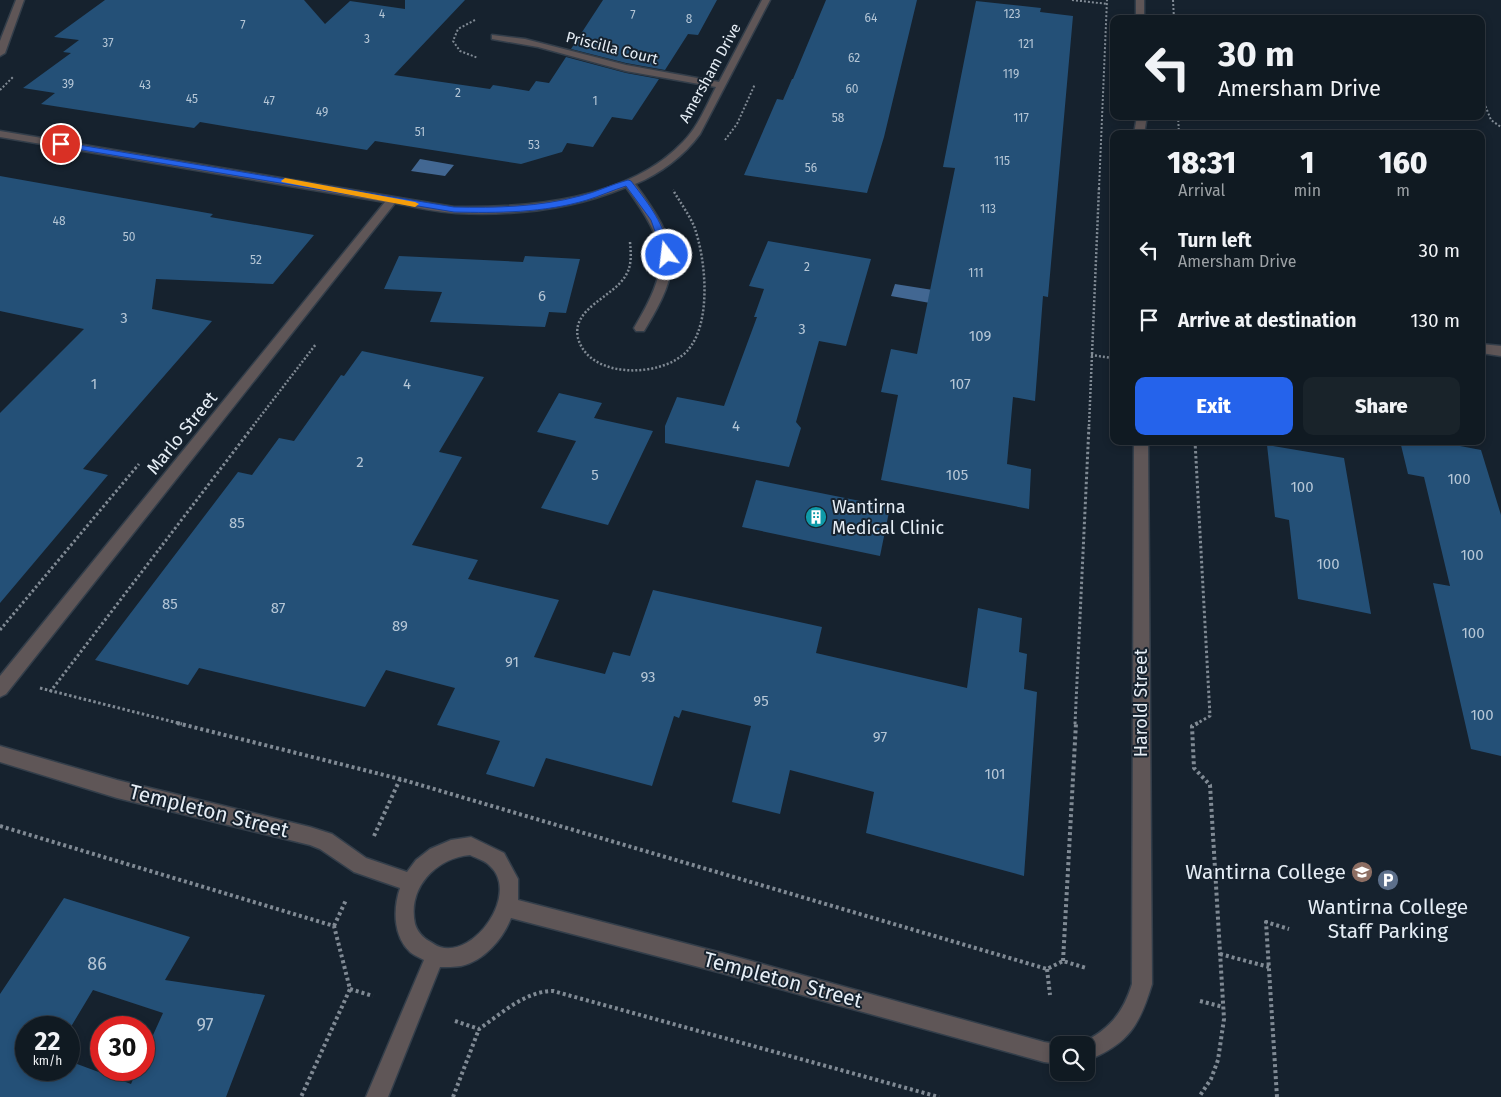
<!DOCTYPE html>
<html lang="en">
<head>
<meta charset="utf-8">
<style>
  :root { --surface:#101a22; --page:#19232a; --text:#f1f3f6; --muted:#9ca1a5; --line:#303840; --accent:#2563eb }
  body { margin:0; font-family:"Fira Sans",sans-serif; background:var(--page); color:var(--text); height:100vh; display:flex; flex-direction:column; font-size:19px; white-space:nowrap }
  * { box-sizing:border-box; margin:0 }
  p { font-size:16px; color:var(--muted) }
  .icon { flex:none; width:28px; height:28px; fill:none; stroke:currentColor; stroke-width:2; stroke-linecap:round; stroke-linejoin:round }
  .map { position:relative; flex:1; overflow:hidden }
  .details { position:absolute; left:1110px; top:130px; width:375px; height:315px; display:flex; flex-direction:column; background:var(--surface); border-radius:10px; box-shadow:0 2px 8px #0003,0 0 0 1px var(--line) }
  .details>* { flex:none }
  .hud { position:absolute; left:1110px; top:15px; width:375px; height:105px; border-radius:10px; box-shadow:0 2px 8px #0003,0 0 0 1px var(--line); background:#101a22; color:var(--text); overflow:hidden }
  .fabs { position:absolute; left:1050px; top:1036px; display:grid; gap:10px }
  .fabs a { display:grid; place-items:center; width:45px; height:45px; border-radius:10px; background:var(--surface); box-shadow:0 2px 8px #0003,0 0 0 1px var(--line); font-size:25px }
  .speed { position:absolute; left:15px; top:1016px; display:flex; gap:10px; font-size:25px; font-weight:700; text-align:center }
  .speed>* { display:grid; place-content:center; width:65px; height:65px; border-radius:50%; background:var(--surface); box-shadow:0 2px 8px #0003,0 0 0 1px var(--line); line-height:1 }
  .speed small { font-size:12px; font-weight:400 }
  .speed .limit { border:8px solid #d22; background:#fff; color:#111 }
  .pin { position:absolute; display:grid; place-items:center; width:42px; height:42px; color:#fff; margin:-21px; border:2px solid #fff; border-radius:50%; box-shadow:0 1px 5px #0007 }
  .me { position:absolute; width:55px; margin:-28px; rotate:345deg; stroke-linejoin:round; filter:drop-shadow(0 0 4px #0008) }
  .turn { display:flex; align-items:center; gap:18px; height:105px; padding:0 25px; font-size:22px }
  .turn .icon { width:65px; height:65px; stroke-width:2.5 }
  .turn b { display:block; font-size:35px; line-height:42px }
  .eta { display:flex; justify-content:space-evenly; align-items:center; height:85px; text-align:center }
  .eta b { font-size:30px; font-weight:800; line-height:35px }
  .button { display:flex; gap:10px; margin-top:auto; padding:10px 25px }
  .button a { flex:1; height:58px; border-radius:10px; background:var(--accent); color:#fff; font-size:20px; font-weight:800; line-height:58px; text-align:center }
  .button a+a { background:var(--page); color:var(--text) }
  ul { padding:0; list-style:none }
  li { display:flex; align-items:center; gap:15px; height:70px; padding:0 25px }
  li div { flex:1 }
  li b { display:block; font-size:19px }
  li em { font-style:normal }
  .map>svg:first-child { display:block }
  .water { fill:#426792 }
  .building { fill:#245077; fill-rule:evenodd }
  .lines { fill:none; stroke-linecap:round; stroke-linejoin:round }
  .minor-casing { stroke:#333e4a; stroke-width:3 }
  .path-far3 { stroke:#808a94; stroke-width:2; stroke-dasharray:2 2; stroke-linecap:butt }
  .path-far2 { stroke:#808a94; stroke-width:2.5; stroke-dasharray:2 2; stroke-linecap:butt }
  .path-far1 { stroke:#808a94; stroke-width:3; stroke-dasharray:2.5 2.5; stroke-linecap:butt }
  .path { stroke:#808a94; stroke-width:4; stroke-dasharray:3 3; stroke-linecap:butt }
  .minor { fill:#5f5657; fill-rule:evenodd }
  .route { fill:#2563eb; stroke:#184099 }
  .slow { fill:#f59e0b }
  .labels { text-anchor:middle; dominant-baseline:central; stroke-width:4; stroke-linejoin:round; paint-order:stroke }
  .far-number-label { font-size:12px; fill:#b5c6d6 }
  .far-street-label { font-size:15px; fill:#e5edf5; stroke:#16222e }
  .number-label { font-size:15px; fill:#b5c6d6 }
  .street-label { font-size:18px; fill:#e5edf5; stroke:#16222e }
  .poi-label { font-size:18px; fill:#e5edf5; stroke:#16222e; text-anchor:start }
  .near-number-label { font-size:18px; fill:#b5c6d6 }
  .near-street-label { font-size:21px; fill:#e5edf5; stroke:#16222e }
  .near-poi-label { font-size:21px; fill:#e5edf5; stroke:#16222e; text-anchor:end }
</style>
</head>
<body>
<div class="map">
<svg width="1501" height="1097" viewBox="0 0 1501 1097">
  <rect width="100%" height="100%" fill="#16222e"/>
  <g class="water">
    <polygon points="420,159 454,165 445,176 411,171"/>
    <polygon points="895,284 933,290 930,303 891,296"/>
  </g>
  <g class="building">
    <polygon points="105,0 304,0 325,24 350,1 405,9 405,0 465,0 394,75 490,89 493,85 529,91 536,81 549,83 566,57 626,73 659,79 632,120 612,117 593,147 567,143 562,152 521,164 375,141 367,150 200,122 194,128 41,104 55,93 23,88 71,53 63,52 79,40 54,37"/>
    <polygon points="603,0 717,0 698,35 688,34 665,70 626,63 571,49"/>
    <polygon points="826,0 917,0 884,137 867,193 744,175 777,99 783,100 792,79 793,79"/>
    <polygon points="976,1 1041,8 1040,12 1073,16 1048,297 1043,296 1035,401 1013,397 1007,464 1031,469 1029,509 881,480 898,395 881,392 891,349 917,354 955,168 943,167"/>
    <polygon points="0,176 213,214 210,217 314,235 273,284 156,279 152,309 212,321 83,469 108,475 0,603 0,413 84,329 0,311"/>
    <polygon points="768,241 871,259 846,346 819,341 796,422 801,428 789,467 665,443 665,426 677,397 724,406 757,317 754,317 764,289 749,286"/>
    <polygon points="399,256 523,262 525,256 580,259 566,313 549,312 545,327 430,322 442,292 384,289"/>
    <polygon points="362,351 484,377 439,452 462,457 412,545 478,560 468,579 559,600 534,657 605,674 613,652 630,656 653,590 822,627 816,653 967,688 978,608 1022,618 1019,652 1027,654 1024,689 1037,692 1024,876 866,833 874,792 790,770 780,814 732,802 751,726 682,710 679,718 674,716 652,786 546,758 534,787 486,774 500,741 437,725 455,688 386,670 365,707 199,668 188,685 95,660 238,472 252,475 279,438 294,441 341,375 344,376"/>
    <polygon points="559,393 602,403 594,418 653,431 608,525 541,508 576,441 537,432"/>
    <polygon points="1400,441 1434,441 1481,450 1501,515 1501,756 1471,749 1433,583 1450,586 1424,477 1408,474"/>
    <polygon points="1267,445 1344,458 1371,614 1298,599 1289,520 1275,517"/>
    <polygon points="756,480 890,507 880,556 742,527"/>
    <path d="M64,898L190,937L165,980L265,995L226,1097H0V994ZM93,990L163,1013L144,1055V1070H137L131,1084L69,1061V1070H26V1028H69V1030Z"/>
  </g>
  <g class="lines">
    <g class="minor-casing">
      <g id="minor">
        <polygon points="16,0 24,0 5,53 0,56 0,41"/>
        <path d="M762,0H770L700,134C684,156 660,174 635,184C680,245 684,266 644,331H636L634,328C671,266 669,246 626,187C573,209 513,216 456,213C436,212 415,207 395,203L6,694L0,697V676L385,202L0,137V131L454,207C529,208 628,200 683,142C698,127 706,106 716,87L626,71L538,47L492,39V35L525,39L626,65L719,82Z"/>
        <rect x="1136" y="0" width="8" height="19"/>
        <polygon points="1137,116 1147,116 1144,134 1134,134"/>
        <polygon points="1481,344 1501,346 1501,356 1481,353"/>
        <path d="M1134,441H1148L1152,984C1139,1027 1128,1044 1086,1061V1045L1079,1044C1107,1032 1123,1014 1132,984Z"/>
        <path d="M0,746L117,780L310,827L332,834L366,858L407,872L416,860L430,849L451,840L471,837L504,853L518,879V900L722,953L1044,1042L1062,1045H1059V1064L1044,1062L722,973L511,918C503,939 484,961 461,966C454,967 447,967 440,967L388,1097H366L424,960C419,957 413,955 410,952C393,936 393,909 400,888L354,872L320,849L310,845L117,798L0,762ZM470,855C476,858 486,861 490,866C520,893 475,958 440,947C436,946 433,943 429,941C423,938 417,931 415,924C407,888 436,858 470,855Z"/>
      </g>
    </g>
    <g class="path-far3">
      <polyline points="1072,0 1108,4"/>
      <polyline points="1173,0 1174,19"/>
      <polyline points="475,20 458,29 453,41 460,51 478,58"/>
      <polyline points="0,90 14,76"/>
      <polyline points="1481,95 1491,120 1501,127"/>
      <polyline points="1178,116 1179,134"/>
      <polyline points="725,140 737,124 755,84"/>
      <polyline points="1099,189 1107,0"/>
    </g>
    <g class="path-far2">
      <path d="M630,242C631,254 632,265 626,275C614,297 571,308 578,338C589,380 664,378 688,350C712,322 706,259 694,226C688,213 680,202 673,190"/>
      <polyline points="1091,355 1112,358"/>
      <polyline points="253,426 316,344"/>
      <polyline points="1089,426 1099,188"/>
    </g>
    <g class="path-far1">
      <polyline points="1195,441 1210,716 1196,724"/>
      <polyline points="0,630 139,464"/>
      <polyline points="40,688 182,724"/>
      <polyline points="50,692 254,425"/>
      <polyline points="1075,724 1089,425"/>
    </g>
    <g class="path">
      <polyline points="177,723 400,779 1047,969 1063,961 1086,968"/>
      <polyline points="1198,723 1192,726 1194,768 1210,785 1224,1019 1218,1060 1211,1079 1199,1097"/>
      <polyline points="0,826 334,926 350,989 301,1097"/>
      <polyline points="374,836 400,779"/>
      <polyline points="334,926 346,900"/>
      <polyline points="1220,954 1269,967"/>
      <polyline points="1063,961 1076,723"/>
      <polyline points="1047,969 1050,995"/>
      <polyline points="350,989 373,996"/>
      <polyline points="1200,1001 1223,1007"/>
      <path d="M455,1021L479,1029C501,1014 525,991 553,991L939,1097"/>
      <polyline points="453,1097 479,1029"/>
      <polyline points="1277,1097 1266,922 1289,929"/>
    </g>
    <use href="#minor" class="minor"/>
  </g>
  <path class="route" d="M61,142L454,207C496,208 539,207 580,196C597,192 612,184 628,180L631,181C651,207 663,222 671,255L670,257H664L651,220L626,186C613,190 600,196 587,200C544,213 497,213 454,212L58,146L57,144Z"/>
  <polygon class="slow" points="285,178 415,202 419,204 415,207 282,182 281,181"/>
  <defs>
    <g id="building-disc" transform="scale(1.125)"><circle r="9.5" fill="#0f9aa8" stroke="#16222e"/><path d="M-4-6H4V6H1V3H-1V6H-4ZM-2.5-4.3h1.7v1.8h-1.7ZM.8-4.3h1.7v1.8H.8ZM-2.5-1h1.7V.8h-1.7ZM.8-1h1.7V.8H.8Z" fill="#fff"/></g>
    <g id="school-disc" transform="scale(1.125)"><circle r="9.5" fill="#8d6e63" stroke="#16222e"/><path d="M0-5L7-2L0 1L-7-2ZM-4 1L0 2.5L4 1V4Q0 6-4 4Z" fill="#fff"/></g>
    <g id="parking-disc" transform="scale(1.125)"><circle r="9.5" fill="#5c6f8a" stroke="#16222e"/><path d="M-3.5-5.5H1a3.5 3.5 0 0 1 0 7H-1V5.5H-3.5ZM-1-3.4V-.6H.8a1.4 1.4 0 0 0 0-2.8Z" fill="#fff"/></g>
  </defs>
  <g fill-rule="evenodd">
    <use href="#building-disc" x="816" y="517"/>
    <use href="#school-disc" x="1362" y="872"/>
    <use href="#parking-disc" x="1388" y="880"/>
  </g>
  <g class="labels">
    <g class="far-number-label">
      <text x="382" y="14">4</text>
      <text x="1012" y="14">123</text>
      <text x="633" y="15">7</text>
      <text x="871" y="18">64</text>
      <text x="689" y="19">8</text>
      <text x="243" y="25">7</text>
      <text x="367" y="39">3</text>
      <text x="108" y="43">37</text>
      <text x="1026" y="44">121</text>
      <text x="854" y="58">62</text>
      <text x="1011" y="74">119</text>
      <text x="68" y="84">39</text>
      <text x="145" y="85">43</text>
      <text x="852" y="89">60</text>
      <text x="458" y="93">2</text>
      <text x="192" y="99">45</text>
      <text x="269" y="101">47</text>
      <text x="595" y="101">1</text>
      <text x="322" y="112">49</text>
      <text x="838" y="118">58</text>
      <text x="1021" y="118">117</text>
      <text x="420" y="132">51</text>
      <text x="534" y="145">53</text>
      <text x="1002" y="161">115</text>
      <text x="811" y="168">56</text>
      <text x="988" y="209">113</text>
      <text x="59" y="221">48</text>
      <text x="129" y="237">50</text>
      <text x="256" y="260">52</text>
      <text x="807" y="267">2</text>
      <text x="976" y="273">111</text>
    </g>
    <g class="far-street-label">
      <text transform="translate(612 48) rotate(14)">Priscilla Court</text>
      <text transform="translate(710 73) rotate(-61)">Amersham Drive</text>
    </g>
    <g class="number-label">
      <text x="542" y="296">6</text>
      <text x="124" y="318">3</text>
      <text x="802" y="329">3</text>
      <text x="980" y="336">109</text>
      <text x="94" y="384">1</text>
      <text x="407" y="384">4</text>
      <text x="960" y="384">107</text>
      <text x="736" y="426">4</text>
      <text x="360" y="462">2</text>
      <text x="595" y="475">5</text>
      <text x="957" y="475">105</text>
      <text x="1459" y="479">100</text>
      <text x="1302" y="487">100</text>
      <text x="237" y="523">85</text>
      <text x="1472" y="555">100</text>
      <text x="1328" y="564">100</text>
      <text x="170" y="604">85</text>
      <text x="278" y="608">87</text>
      <text x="400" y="626">89</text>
      <text x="1473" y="633">100</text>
      <text x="512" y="662">91</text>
      <text x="648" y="677">93</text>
      <text x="761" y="701">95</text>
      <text x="1482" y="715">100</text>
      <text x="880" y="737">97</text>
      <text x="995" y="774">101</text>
    </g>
    <g class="street-label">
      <text transform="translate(182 433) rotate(-51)">Marlo Street</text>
      <text transform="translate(1141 703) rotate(-90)">Harold Street</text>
    </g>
    <g class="poi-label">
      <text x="832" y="507">Wantirna<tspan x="832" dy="21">Medical Clinic</tspan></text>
    </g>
    <g class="near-number-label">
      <text x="97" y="964">86</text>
      <text x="205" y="1025">97</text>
    </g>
    <g class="near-street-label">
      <text transform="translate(209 811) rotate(14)">Templeton Street</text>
      <text transform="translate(783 980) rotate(15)">Templeton Street</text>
    </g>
    <g class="near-poi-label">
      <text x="1346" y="872">Wantirna College</text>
      <text x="1388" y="907" text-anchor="middle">Wantirna College<tspan x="1388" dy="24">Staff Parking</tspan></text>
    </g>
  </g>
</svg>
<div class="fabs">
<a><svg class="icon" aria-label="search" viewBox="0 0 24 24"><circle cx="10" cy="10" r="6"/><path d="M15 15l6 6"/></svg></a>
</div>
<div class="speed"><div>22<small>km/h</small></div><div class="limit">30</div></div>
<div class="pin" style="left:61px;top:144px;background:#d93025"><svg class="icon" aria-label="arrive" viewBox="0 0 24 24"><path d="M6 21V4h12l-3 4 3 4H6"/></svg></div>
<svg class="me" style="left:667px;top:255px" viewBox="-20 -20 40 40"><circle r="17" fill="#2563eb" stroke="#fff" stroke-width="3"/><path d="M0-11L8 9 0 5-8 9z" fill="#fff"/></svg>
<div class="hud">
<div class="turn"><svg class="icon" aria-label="left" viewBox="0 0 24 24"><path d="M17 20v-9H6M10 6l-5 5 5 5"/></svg><div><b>30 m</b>Amersham Drive</div></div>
</div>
<section class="details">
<div class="eta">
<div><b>18:31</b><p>Arrival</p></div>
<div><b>1</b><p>min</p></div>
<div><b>160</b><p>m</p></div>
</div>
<ul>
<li><svg class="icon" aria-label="left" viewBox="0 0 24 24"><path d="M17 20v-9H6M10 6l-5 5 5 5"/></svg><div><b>Turn left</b><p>Amersham Drive</p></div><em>30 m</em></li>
<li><svg class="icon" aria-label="arrive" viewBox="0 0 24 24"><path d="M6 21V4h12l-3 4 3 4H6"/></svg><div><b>Arrive at destination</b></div><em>130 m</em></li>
</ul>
<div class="button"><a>Exit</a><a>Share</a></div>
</section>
</div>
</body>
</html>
